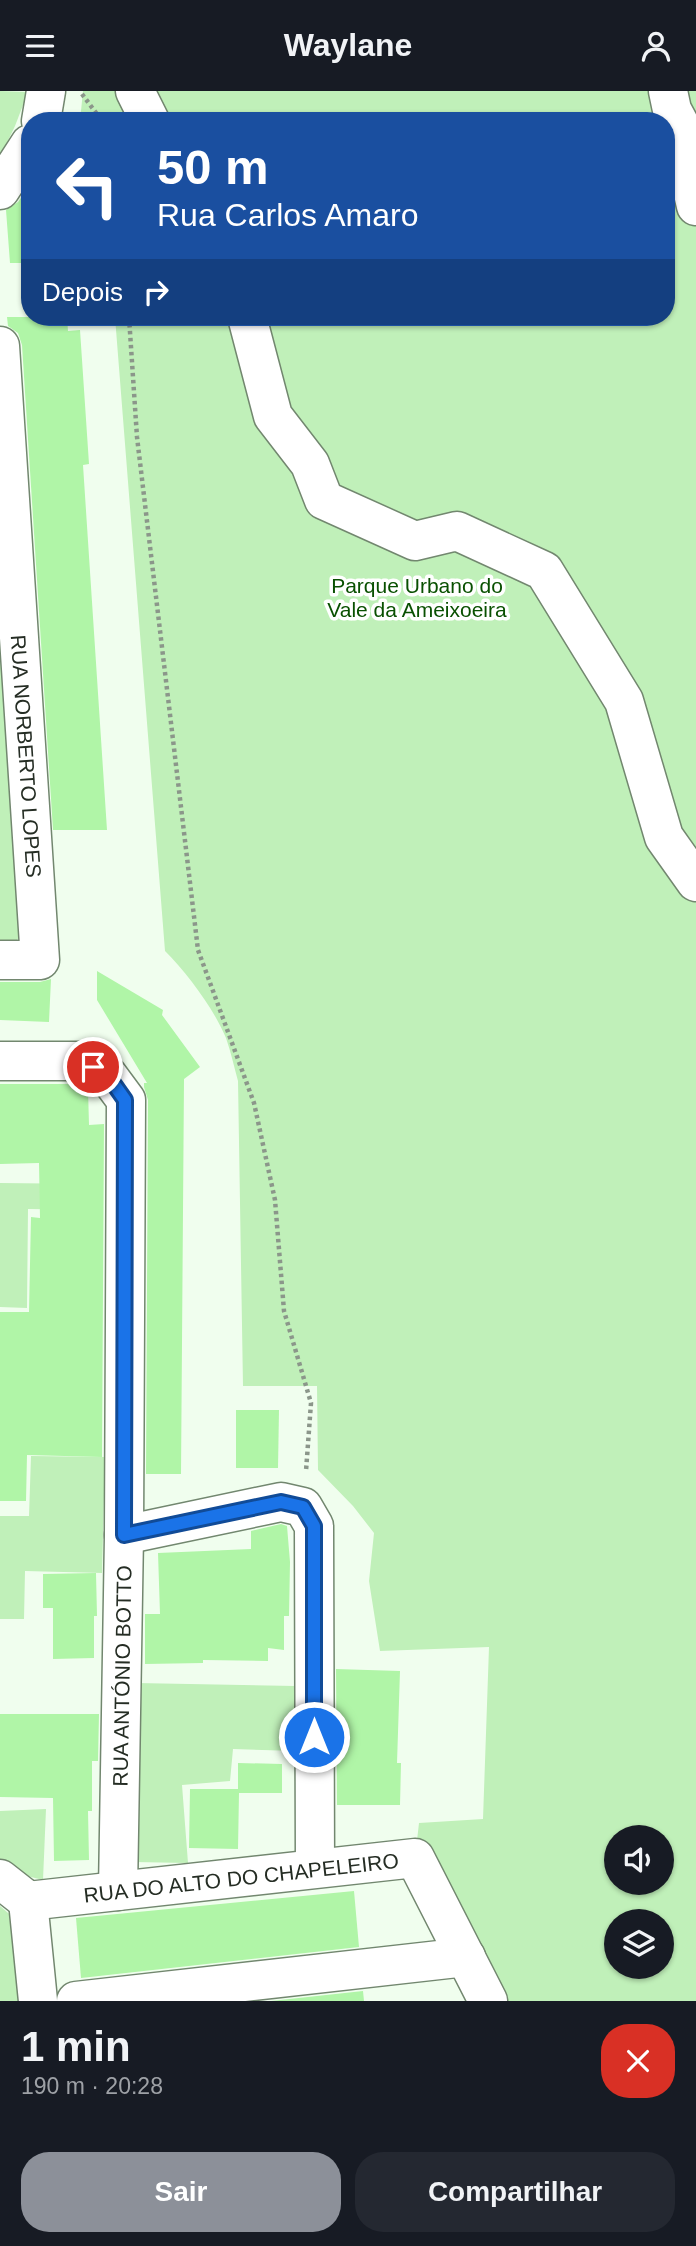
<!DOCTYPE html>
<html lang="pt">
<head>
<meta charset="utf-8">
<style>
  :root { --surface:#171b24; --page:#242831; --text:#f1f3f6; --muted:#9ea1a6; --accent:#8c9099 }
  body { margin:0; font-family:Arial,sans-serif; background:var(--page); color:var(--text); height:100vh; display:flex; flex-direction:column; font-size:26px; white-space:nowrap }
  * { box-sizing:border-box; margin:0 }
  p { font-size:23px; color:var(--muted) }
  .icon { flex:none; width:38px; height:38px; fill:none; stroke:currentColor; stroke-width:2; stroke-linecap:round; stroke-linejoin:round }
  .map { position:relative; height:1910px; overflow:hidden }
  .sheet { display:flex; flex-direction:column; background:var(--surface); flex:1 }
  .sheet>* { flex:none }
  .banner { position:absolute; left:21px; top:21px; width:654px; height:214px; border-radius:28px; box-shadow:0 2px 5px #0004; background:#1a4fa0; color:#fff; overflow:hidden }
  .tools { position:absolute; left:604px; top:1734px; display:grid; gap:14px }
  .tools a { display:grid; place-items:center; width:70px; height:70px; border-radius:50%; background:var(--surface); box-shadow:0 2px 5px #0004; font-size:35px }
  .pin { position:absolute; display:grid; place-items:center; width:60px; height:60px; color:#fff; margin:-30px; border:4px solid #fff; border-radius:50%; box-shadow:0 2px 7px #0007 }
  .me { position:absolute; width:77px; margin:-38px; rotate:0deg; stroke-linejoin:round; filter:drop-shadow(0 0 5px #0008) }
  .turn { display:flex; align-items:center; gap:24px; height:147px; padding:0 21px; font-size:32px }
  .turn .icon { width:91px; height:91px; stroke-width:2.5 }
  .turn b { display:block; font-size:49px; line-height:60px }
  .then { display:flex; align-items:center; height:66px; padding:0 21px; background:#0003; gap:14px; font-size:26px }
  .round { display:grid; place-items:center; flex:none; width:74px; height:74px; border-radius:28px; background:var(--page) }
  .overview { display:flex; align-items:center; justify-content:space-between; height:119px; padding:0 21px }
  h1 { font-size:42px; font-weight:600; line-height:52px }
  .cta { display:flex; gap:14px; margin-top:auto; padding:14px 21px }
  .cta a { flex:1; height:80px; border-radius:28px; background:var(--accent); color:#fff; font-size:28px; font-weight:600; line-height:80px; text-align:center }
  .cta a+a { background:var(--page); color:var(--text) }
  header { display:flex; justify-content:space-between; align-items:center; height:91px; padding:0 21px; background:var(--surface); font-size:32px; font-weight:600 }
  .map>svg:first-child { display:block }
  .green { fill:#c0f0b9; fill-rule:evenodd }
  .building { fill:#b0f5a7 }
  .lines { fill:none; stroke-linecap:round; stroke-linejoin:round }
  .minor-casing { stroke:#72876f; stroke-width:41 }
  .path { stroke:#8b968a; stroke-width:4.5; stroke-dasharray:3.5 3.5; stroke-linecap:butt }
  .minor { stroke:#fff; stroke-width:38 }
  .route-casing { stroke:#114b97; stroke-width:18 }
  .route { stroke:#1a73e8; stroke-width:12 }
  .labels { text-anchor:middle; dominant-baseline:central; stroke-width:7; stroke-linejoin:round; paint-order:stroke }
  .park-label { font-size:21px; fill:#095001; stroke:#fff }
  .street-label { font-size:21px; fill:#252d24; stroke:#fff }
</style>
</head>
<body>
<header><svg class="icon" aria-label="menu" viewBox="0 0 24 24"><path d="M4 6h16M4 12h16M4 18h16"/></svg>Waylane<svg class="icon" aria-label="person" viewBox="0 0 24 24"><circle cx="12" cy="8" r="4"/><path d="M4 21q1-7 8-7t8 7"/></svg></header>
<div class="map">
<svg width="696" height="1910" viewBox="0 0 696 1910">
  <rect width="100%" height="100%" fill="#f0feee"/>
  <g class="green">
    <polygon points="0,0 28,1 15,35 0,66"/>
    <path d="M83,0H696V1910H488L415,1767L419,1732L483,1728L489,1556L380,1560L369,1490L374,1442L353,1415L318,1379L317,1295H243L238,990C234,976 231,961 226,947C214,918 187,882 165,860L115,226H667V30H80ZM616,1746H662V1792H616ZM616,1830H662V1876H616Z"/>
    <polygon points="0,535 28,833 15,852 0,853"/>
    <polygon points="0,1092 96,1093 96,1119 28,1118 27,1217 0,1216"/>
    <polygon points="31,1365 105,1366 102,1482 25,1480 24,1528 0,1528 0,1425 29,1425"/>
    <polygon points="136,1592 295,1595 296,1660 233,1658 230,1690 182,1694 188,1772 134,1771"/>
    <polygon points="46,1718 43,1789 19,1783 0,1772 0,1720"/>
    <polygon points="0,1815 15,1828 21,1910 0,1910"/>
  </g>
  <g class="building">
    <polygon points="30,99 30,172 10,172 6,119 18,111 26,100"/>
    <polygon points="7,226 67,226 68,240 80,239 89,373 83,374 107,739 53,739 22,254 18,242 8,235"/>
    <polygon points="97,880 163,919 162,924 200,976 184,988 181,1383 146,1383 148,1009 144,996 144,992 147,992 97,909"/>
    <polygon points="51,888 49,931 0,929 0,891 40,891"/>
    <polygon points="0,993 79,993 88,998 89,1034 104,1033 102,1366 27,1364 26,1410 0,1410 0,1221 29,1221 31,1126 40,1127 39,1072 0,1073"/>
    <polygon points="236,1319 279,1319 278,1377 236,1377"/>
    <polygon points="281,1433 287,1435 290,1471 289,1525 284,1525 284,1559 268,1557 268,1570 203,1569 203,1572 145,1573 145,1523 160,1523 158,1462 251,1458 251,1440"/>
    <polygon points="96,1482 97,1525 94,1525 94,1567 53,1568 53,1517 43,1517 43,1483"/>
    <polygon points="336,1578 400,1580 397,1672 401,1672 400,1714 337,1714"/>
    <polygon points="0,1623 99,1623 98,1670 92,1670 92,1720 88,1720 89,1769 54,1770 53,1707 0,1706"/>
    <polygon points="238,1672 282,1673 282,1702 239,1702 238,1758 189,1757 190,1698 238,1698"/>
    <polygon points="354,1800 359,1856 81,1887 76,1827"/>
    <polygon points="363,1900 364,1910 271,1910"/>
  </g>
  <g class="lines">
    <g class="minor-casing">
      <g id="minor">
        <polyline points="135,0 150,30"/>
        <polyline points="668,0 672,19 686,45 692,98 696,115"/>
        <polyline points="41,30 46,0"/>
        <polyline points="0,99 30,53"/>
        <polyline points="247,226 273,325 310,373 324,409 415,450 457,440 544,480 624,610 664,746 696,791"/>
        <path id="s1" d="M0,255L40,869H0"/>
        <polyline points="0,970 80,970 106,982 126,1009 124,1444 118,1800"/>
        <polyline points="124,1444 281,1411 303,1416 314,1435 315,1777"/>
        <path id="s2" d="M0,1788L28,1810L415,1767L488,1910"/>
        <polyline points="28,1810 38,1910"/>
        <polyline points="76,1910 466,1866"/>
      </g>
    </g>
    <g class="path">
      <polyline points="82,3 102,30"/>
      <polyline points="129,226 137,346 198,859 254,1012 275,1109 284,1220 311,1312 306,1380"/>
    </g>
    <use href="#minor" class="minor"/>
  </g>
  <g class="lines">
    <g class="route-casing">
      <polyline id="route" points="93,976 106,982 125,1009 124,1444 281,1411 303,1416 314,1435 314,1646"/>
    </g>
    <use href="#route" class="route"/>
  </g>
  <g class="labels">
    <g class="park-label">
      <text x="417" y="494">Parque Urbano do<tspan x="417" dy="24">Vale da Ameixoeira</tspan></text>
    </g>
    <g class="street-label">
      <text stroke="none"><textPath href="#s1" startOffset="411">RUA NORBERTO LOPES</textPath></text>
      <text transform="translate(122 1585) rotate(-89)">RUA ANTÓNIO BOTTO</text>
      <text stroke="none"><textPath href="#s2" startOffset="250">RUA DO ALTO DO CHAPELEIRO</textPath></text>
    </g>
  </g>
</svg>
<div class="tools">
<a><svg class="icon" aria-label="sound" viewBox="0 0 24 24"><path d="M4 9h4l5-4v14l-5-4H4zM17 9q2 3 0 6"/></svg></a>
<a><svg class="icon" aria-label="layers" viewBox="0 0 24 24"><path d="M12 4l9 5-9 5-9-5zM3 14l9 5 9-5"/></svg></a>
</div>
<div class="pin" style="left:93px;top:976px;background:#d93025"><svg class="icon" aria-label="arrive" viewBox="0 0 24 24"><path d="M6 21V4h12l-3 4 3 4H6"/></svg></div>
<svg class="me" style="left:314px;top:1646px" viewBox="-20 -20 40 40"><circle r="17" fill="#1a73e8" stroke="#fff" stroke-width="3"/><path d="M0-11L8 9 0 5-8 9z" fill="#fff"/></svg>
<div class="banner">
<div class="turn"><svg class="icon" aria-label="left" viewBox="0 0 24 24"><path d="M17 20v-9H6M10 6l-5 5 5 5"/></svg><div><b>50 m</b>Rua Carlos Amaro</div></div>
<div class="then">Depois<svg class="icon" aria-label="right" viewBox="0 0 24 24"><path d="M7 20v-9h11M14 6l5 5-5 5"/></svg></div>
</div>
</div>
<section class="sheet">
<div class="overview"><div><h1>1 min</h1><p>190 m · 20:28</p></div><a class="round" style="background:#d93025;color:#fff"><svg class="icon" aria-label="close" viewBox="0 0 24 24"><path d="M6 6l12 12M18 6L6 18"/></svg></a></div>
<div class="cta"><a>Sair</a><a>Compartilhar</a></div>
</section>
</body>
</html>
